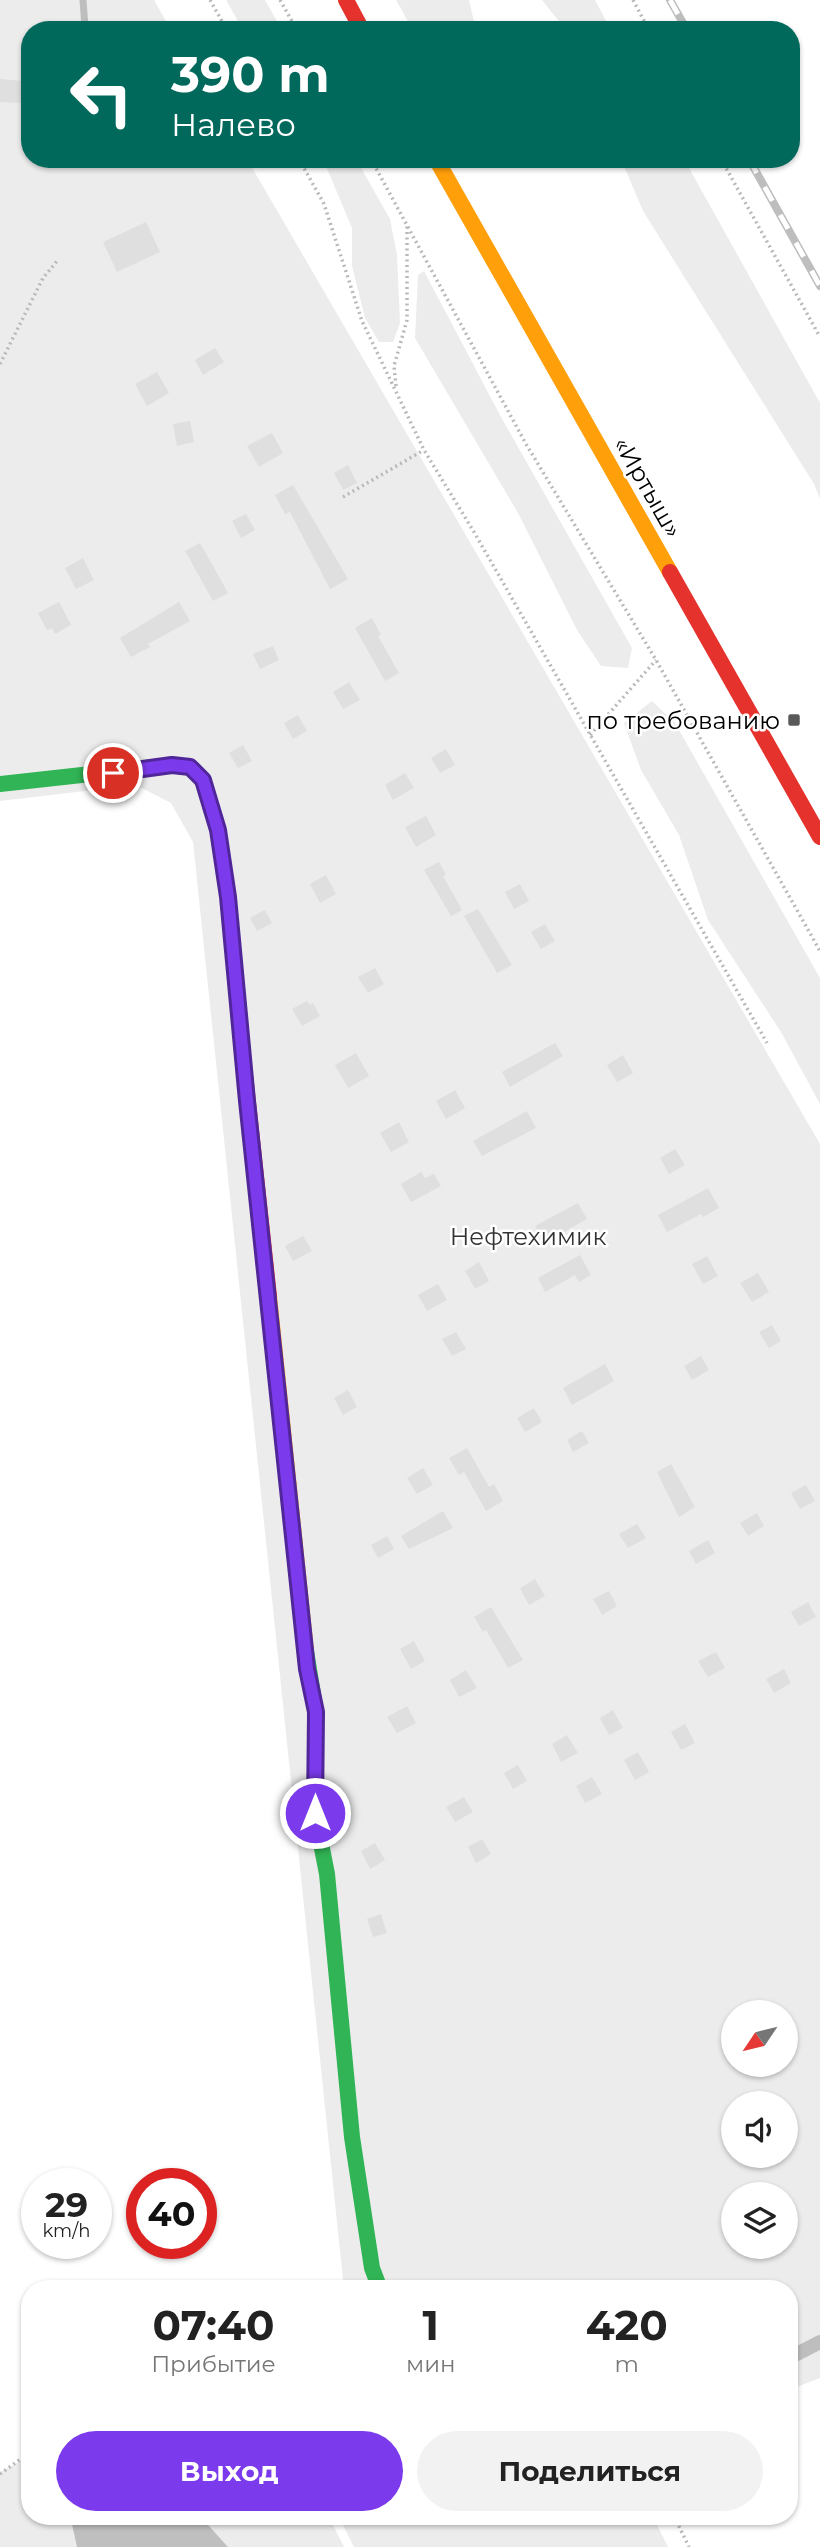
<!DOCTYPE html>
<html lang="ru">
<head>
<meta charset="utf-8">
<style>
  :root { --surface:#fff; --page:#f2f2f2; --text:#222; --muted:#767676; --accent:#7c3aed }
  body { margin:0; font-family:Montserrat,sans-serif; background:var(--page); color:var(--text); height:100vh; display:flex; flex-direction:column; font-size:26px; white-space:nowrap }
  * { box-sizing:border-box; margin:0 }
  p { font-size:23px; color:var(--muted) }
  .icon { flex:none; width:38px; height:38px; fill:none; stroke:currentColor; stroke-width:2; stroke-linecap:round; stroke-linejoin:round }
  .map { position:relative; flex:1; overflow:hidden }
  .panel { position:absolute; left:21px; top:2280px; width:777px; height:245px; display:flex; flex-direction:column; background:var(--surface); border-radius:28px; box-shadow:0 2px 5px #0004 }
  .panel>* { flex:none }
  .hud { position:absolute; left:21px; top:21px; width:779px; height:147px; border-radius:28px; box-shadow:0 2px 5px #0004; background:#00695c; color:#fff; overflow:hidden }
  .needle { width:46px; rotate:235deg }
  .tools { position:absolute; left:721px; top:2000px; display:grid; gap:14px }
  .tools a { display:grid; place-items:center; width:77px; height:77px; border-radius:50%; background:var(--surface); box-shadow:0 2px 5px #0004; font-size:35px }
  .speed { position:absolute; left:21px; top:2168px; display:flex; gap:14px; font-size:35px; font-weight:700; text-align:center }
  .speed>* { display:grid; place-content:center; width:91px; height:91px; border-radius:50%; background:var(--surface); box-shadow:0 2px 5px #0004; line-height:1 }
  .speed small { font-size:18px; font-weight:400 }
  .speed .limit { border:10px solid #d22; background:#fff; color:#111 }
  .pin { position:absolute; display:grid; place-items:center; width:60px; height:60px; color:#fff; margin:-30px; border:4px solid #fff; border-radius:50%; box-shadow:0 2px 7px #0007 }
  .me { position:absolute; width:77px; margin:-38px; rotate:0deg; stroke-linejoin:round; filter:drop-shadow(0 0 5px #0008) }
  .turn { display:flex; align-items:center; gap:24px; height:147px; padding:0 35px; font-size:32px }
  .turn .icon { width:91px; height:91px; stroke-width:2.5 }
  .turn b { display:block; font-size:49px; line-height:60px }
  .eta { display:flex; justify-content:space-evenly; align-items:center; height:119px; text-align:center }
  .eta b { font-size:42px; font-weight:700; line-height:49px }
  .cta { display:flex; gap:14px; margin-top:auto; padding:14px 35px }
  .cta a { flex:1; height:80px; border-radius:42px; background:var(--accent); color:#fff; font-size:28px; font-weight:700; line-height:80px; text-align:center }
  .cta a+a { background:var(--page); color:var(--text) }
  .map>svg:first-child { display:block }
  .green { fill:#ececec; fill-rule:evenodd }
  .water { fill:#bfbfbf }
  .building { fill:#dfdfdf }
  .lines { fill:none; stroke-linecap:round; stroke-linejoin:round }
  .path { stroke:#b9b9b9; stroke-width:3.5; stroke-dasharray:2 3.5; stroke-linecap:butt }
  .lane { stroke:#bebebe; stroke-width:7 }
  .street { stroke:#bebebe; stroke-width:14 }
  .fast { stroke:#30b455; stroke-width:16 }
  .slow { stroke:#ff9f0a; stroke-width:16 }
  .jam { stroke:#e5322d; stroke-width:16 }
  .rail-casing { stroke:#bebebe; stroke-width:8 }
  .rail { stroke:#fff; stroke-width:5; stroke-dasharray:16; stroke-linecap:butt }
  .route-casing { stroke:#51269a; stroke-width:18 }
  .route { stroke:#7c3aed; stroke-width:12 }
  .poi-dot { fill:#595959; stroke:#fff; stroke-width:2.5 }
  .labels { text-anchor:middle; dominant-baseline:central; stroke-width:5; stroke-linejoin:round; paint-order:stroke }
  .street-label { font-size:24px; fill:#000; stroke:#fff }
  .poi-label { font-size:24px; fill:#000; stroke:#fff; text-anchor:end }
  .park-label { font-size:24px; fill:#333; stroke:#fff }
</style>
</head>
<body>
<div class="map">
<svg width="820" height="2547" viewBox="0 0 820 2547">
  <rect width="100%" height="100%" fill="#fff"/>
  <g class="green">
    <path d="M0,0H154L171,30H30V159H247L820,1144V2378L789,2390V2289H344L193,842L171,803L136,785L0,801ZM733,2012H786V2065H733ZM733,2104H786V2156H733ZM733,2194H786V2247H733Z"/>
    <polygon points="226,0 265,0 282,30 243,30"/>
    <polygon points="396,0 469,0 476,30 413,30"/>
    <polygon points="542,0 595,0 611,30 566,30"/>
    <polygon points="323,159 356,159 390,219 397,255 400,323 393,342 379,342 365,318 352,266 352,228"/>
    <polygon points="621,159 684,159 820,403 820,499 814,484 643,211"/>
    <polygon points="424,271 501,417 632,648 628,668 601,666 577,630 518,513 415,338 418,275"/>
    <polygon points="652,701 675,723 820,978 820,1104 781,1032 708,920 679,835 641,770 624,723"/>
    <polygon points="30,2456 30,2516 70,2517 77,2547 0,2547 0,2472"/>
    <polygon points="201,2517 329,2517 344,2547 228,2547"/>
    <polygon points="339,2517 653,2517 668,2547 354,2547"/>
  </g>
  <polygon class="water" points="70,2516 201,2517 228,2547 77,2547"/>
  <g class="building">
    <polygon points="0,79 24,81 22,103 0,102"/>
    <polygon points="146,222 160,252 117,272 103,242"/>
    <polygon points="215,348 224,362 203,375 195,360"/>
    <polygon points="157,372 169,393 147,406 135,384"/>
    <polygon points="190,421 194,442 177,446 173,424"/>
    <polygon points="272,433 283,453 259,467 247,446"/>
    <polygon points="348,465 357,483 343,490 334,473"/>
    <polygon points="293,485 348,579 330,589 290,512 285,514 275,495"/>
    <polygon points="246,514 255,530 241,538 232,521"/>
    <polygon points="200,543 228,593 213,601 185,551"/>
    <polygon points="83,558 94,580 76,589 65,568"/>
    <polygon points="59,602 71,625 55,634 52,628 47,630 38,613"/>
    <polygon points="179,602 190,621 148,644 150,647 131,657 120,638"/>
    <polygon points="372,618 381,635 378,636 399,673 385,681 355,628"/>
    <polygon points="273,646 279,660 260,669 253,654"/>
    <polygon points="349,682 360,700 343,709 333,692"/>
    <polygon points="298,715 307,731 293,739 284,723"/>
    <polygon points="243,745 252,761 238,768 229,753"/>
    <polygon points="446,749 455,765 440,773 431,758"/>
    <polygon points="405,773 414,788 393,800 385,785"/>
    <polygon points="426,816 436,835 416,847 405,827"/>
    <polygon points="439,862 446,875 443,876 462,910 451,916 424,870"/>
    <polygon points="326,875 336,894 320,903 310,884"/>
    <polygon points="520,884 529,901 514,909 505,892"/>
    <polygon points="478,909 512,965 497,973 464,916"/>
    <polygon points="265,910 272,923 257,931 250,918"/>
    <polygon points="545,924 555,941 541,949 531,932"/>
    <polygon points="375,968 384,984 368,993 358,977"/>
    <polygon points="307,1001 310,1005 313,1003 320,1016 302,1026 292,1009"/>
    <polygon points="555,1043 563,1056 510,1087 502,1072"/>
    <polygon points="356,1053 369,1076 348,1088 335,1065"/>
    <polygon points="623,1055 633,1073 617,1082 607,1065"/>
    <polygon points="455,1090 465,1108 446,1119 436,1101"/>
    <polygon points="527,1111 536,1128 482,1156 473,1141"/>
    <polygon points="399,1122 409,1142 391,1152 380,1133"/>
    <polygon points="675,1149 685,1165 669,1174 660,1158"/>
    <polygon points="421,1172 425,1178 434,1174 441,1186 411,1202 401,1184"/>
    <polygon points="708,1188 719,1208 703,1217 701,1214 667,1232 658,1215"/>
    <polygon points="578,1203 587,1219 544,1243 535,1226"/>
    <polygon points="303,1236 312,1251 293,1261 285,1246"/>
    <polygon points="580,1255 591,1275 579,1282 575,1275 545,1292 538,1278"/>
    <polygon points="707,1256 718,1276 703,1284 692,1264"/>
    <polygon points="479,1262 489,1281 475,1289 465,1271"/>
    <polygon points="758,1273 769,1292 752,1302 740,1283"/>
    <polygon points="438,1284 447,1300 427,1311 418,1295"/>
    <polygon points="772,1325 781,1341 769,1348 759,1332"/>
    <polygon points="456,1332 466,1349 452,1356 442,1339"/>
    <polygon points="701,1356 709,1370 692,1380 684,1366"/>
    <polygon points="605,1364 614,1381 572,1405 563,1388"/>
    <polygon points="348,1390 357,1407 343,1415 334,1398"/>
    <polygon points="534,1408 542,1422 525,1432 517,1418"/>
    <polygon points="582,1431 589,1443 573,1452 567,1440"/>
    <polygon points="467,1448 489,1487 494,1484 503,1501 486,1511 464,1472 459,1475 449,1458"/>
    <polygon points="671,1464 695,1507 679,1517 657,1472"/>
    <polygon points="423,1468 433,1485 417,1494 407,1478"/>
    <polygon points="806,1485 815,1501 800,1509 791,1493"/>
    <polygon points="443,1511 453,1528 409,1549 401,1536"/>
    <polygon points="757,1513 764,1526 748,1536 740,1523"/>
    <polygon points="637,1524 646,1538 628,1548 619,1534"/>
    <polygon points="387,1536 394,1549 378,1558 371,1545"/>
    <polygon points="708,1540 715,1553 696,1564 689,1551"/>
    <polygon points="535,1579 545,1596 529,1605 520,1588"/>
    <polygon points="609,1591 617,1606 602,1615 593,1599"/>
    <polygon points="808,1602 816,1617 799,1626 791,1612"/>
    <polygon points="491,1607 523,1660 508,1668 486,1630 483,1632 474,1617"/>
    <polygon points="414,1641 425,1661 411,1669 400,1649"/>
    <polygon points="716,1652 725,1668 708,1677 698,1661"/>
    <polygon points="784,1669 791,1683 774,1693 766,1679"/>
    <polygon points="466,1670 477,1688 459,1697 450,1680"/>
    <polygon points="407,1706 416,1723 397,1733 387,1717"/>
    <polygon points="613,1710 623,1728 609,1735 600,1718"/>
    <polygon points="685,1724 695,1743 681,1750 671,1732"/>
    <polygon points="567,1735 578,1753 561,1762 552,1744"/>
    <polygon points="638,1752 649,1772 635,1780 624,1760"/>
    <polygon points="518,1765 527,1781 513,1789 504,1773"/>
    <polygon points="592,1777 602,1794 585,1803 576,1786"/>
    <polygon points="464,1797 473,1812 455,1822 446,1807"/>
    <polygon points="482,1839 491,1854 476,1863 468,1847"/>
    <polygon points="375,1843 385,1860 370,1869 361,1851"/>
    <polygon points="381,1914 387,1933 373,1937 367,1919"/>
  </g>
  <g class="lines">
    <g class="path">
      <polyline points="210,0 227,30"/>
      <polyline points="280,0 297,30"/>
      <polyline points="633,0 649,30"/>
      <polyline points="299,159 324,204 362,321 424,450 474,532 767,1043"/>
      <polyline points="371,159 526,444 656,660 820,951"/>
      <polyline points="721,159 820,337"/>
      <polyline points="0,364 43,278 57,261"/>
      <polyline points="396,386 394,366 407,320 407,224"/>
      <polyline points="343,497 424,450"/>
      <polyline points="590,735 656,660"/>
      <polyline points="0,2474 30,2452"/>
      <polyline points="674,2516 689,2547"/>
    </g>
    <polyline class="lane" points="83,0 85,27"/>
    <polyline class="street" points="789,2358 820,2342"/>
    <g class="fast">
      <polyline points="0,784 172,765 190,767 203,780 218,830 228,897 242,1047"/>
      <polyline points="306,1651 316,1712 315,1813 327,1874 352,2137 372,2268 380,2289"/>
    </g>
    <g class="slow">
      <polyline points="436,159 670,572"/>
      <polyline points="269,1296 306,1651"/>
    </g>
    <g class="jam">
      <polyline points="346,0 362,30"/>
      <polyline points="670,572 820,837"/>
      <polyline points="242,1047 269,1296"/>
    </g>
    <g class="rail-casing">
      <g id="rail">
        <polyline points="670,0 687,30"/>
        <polyline points="749,159 820,286"/>
      </g>
    </g>
    <use href="#rail" class="rail"/>
  </g>
  <g class="lines">
    <g class="route-casing">
      <polyline id="route" points="113,773 172,765 190,767 203,780 218,830 228,897 247,1101 307,1669 316,1712 315,1813"/>
    </g>
    <use href="#route" class="route"/>
  </g>
  <rect class="poi-dot" x="787" y="713" width="14" height="14" rx="3.5"/>
  <g class="labels">
    <g class="street-label">
      <text transform="translate(648 487) rotate(60)">«Иртыш»</text>
    </g>
    <g class="poi-label">
      <text x="780" y="720">по требованию</text>
    </g>
    <g class="park-label">
      <text x="528" y="1236">Нефтехимик</text>
    </g>
  </g>
</svg>
<div class="tools">
<a><svg class="needle" viewBox="-14 -14 28 28"><path d="M0-13l5 13h-10z" fill="#e53935"/><path d="M0 13l5-13h-10z" fill="#767676"/></svg></a>
<a><svg class="icon" aria-label="sound" viewBox="0 0 24 24"><path d="M4 9h4l5-4v14l-5-4H4zM17 9q2 3 0 6"/></svg></a>
<a><svg class="icon" aria-label="layers" viewBox="0 0 24 24"><path d="M12 4l9 5-9 5-9-5zM3 14l9 5 9-5"/></svg></a>
</div>
<div class="speed"><div>29<small>km/h</small></div><div class="limit">40</div></div>
<div class="pin" style="left:113px;top:773px;background:#d93025"><svg class="icon" aria-label="arrive" viewBox="0 0 24 24"><path d="M6 21V4h12l-3 4 3 4H6"/></svg></div>
<svg class="me" style="left:315px;top:1813px" viewBox="-20 -20 40 40"><circle r="17" fill="#7c3aed" stroke="#fff" stroke-width="3"/><path d="M0-11L8 9 0 5-8 9z" fill="#fff"/></svg>
<div class="hud">
<div class="turn"><svg class="icon" aria-label="left" viewBox="0 0 24 24"><path d="M17 20v-9H6M10 6l-5 5 5 5"/></svg><div><b>390 m</b>Налево</div></div>
</div>
<section class="panel">
<div class="eta">
<div><b>07:40</b><p>Прибытие</p></div>
<div><b>1</b><p>мин</p></div>
<div><b>420</b><p>m</p></div>
</div>
<div class="cta"><a>Выход</a><a>Поделиться</a></div>
</section>
</div>
</body>
</html>
